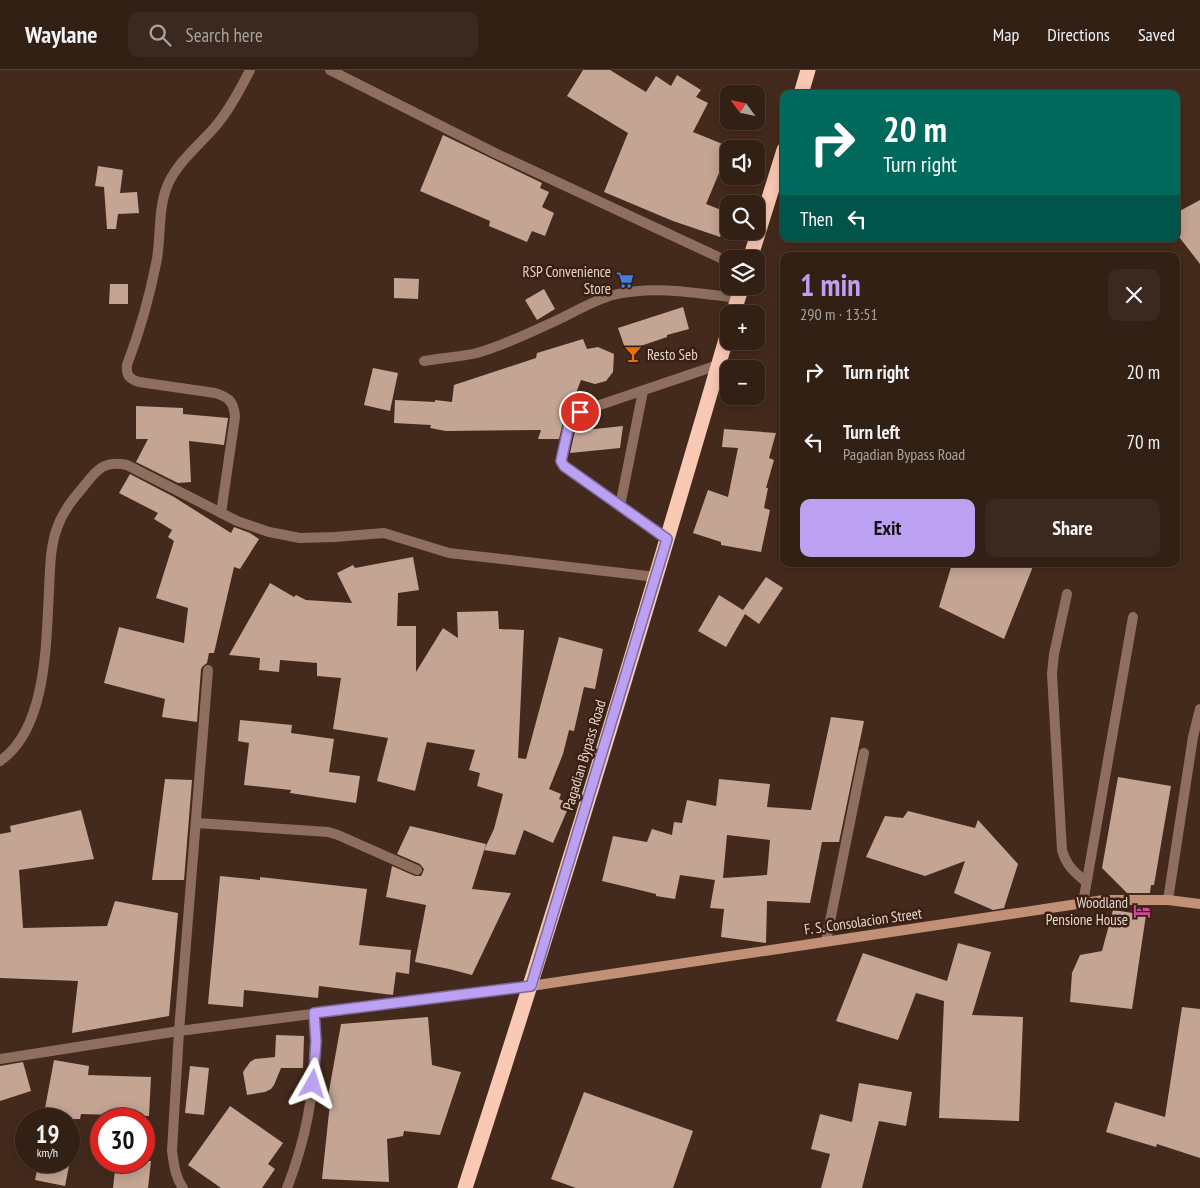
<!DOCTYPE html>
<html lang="en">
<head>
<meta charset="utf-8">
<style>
  :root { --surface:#332015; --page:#3b281e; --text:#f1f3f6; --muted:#a9a3a0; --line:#4e3e34; --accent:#bca0f2 }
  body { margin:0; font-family:"PT Sans Narrow",sans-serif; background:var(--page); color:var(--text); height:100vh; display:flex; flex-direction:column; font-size:19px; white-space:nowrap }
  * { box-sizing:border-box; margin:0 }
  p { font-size:16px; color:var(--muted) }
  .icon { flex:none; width:28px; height:28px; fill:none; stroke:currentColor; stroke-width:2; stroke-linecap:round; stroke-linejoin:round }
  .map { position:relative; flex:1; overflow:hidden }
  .drawer { position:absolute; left:780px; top:182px; width:400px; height:315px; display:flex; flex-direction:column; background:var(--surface); border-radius:10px; box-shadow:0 2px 12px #0003,0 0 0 1px var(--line) }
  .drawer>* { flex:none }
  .banner { position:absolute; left:780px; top:20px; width:400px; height:152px; border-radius:10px; box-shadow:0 2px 12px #0003,0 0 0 1px var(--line); background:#00695c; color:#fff; overflow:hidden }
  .needle { width:32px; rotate:303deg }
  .tools { position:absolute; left:720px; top:15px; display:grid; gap:10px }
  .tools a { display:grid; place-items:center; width:45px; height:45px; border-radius:10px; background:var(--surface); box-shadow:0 2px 12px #0003,0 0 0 1px var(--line); font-size:25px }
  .speed { position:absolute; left:15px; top:1038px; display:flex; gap:10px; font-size:25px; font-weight:700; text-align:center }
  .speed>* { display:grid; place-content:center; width:65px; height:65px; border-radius:50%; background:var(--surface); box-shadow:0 2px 12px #0003,0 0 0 1px var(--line); line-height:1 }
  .speed small { font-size:12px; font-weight:400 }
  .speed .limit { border:8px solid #d22; background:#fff; color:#111 }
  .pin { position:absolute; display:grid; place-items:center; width:42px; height:42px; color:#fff; margin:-21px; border:2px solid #fff; border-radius:50%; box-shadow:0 1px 5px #0007 }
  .me { position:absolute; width:55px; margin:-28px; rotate:6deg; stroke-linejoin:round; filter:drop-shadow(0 0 4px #0008) }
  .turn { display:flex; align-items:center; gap:18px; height:105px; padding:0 20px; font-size:22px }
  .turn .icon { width:65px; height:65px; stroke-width:2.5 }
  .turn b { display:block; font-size:35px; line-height:42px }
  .then { display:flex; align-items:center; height:48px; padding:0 20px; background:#0003; gap:10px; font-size:19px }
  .round { display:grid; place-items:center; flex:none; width:52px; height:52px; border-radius:10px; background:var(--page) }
  .overview { display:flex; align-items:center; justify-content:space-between; height:85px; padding:0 20px }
  h1 { font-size:30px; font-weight:800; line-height:38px; color:var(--accent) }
  .button { display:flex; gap:10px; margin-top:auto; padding:10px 20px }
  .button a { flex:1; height:58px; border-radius:10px; background:var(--accent); color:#111; font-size:20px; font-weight:800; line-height:58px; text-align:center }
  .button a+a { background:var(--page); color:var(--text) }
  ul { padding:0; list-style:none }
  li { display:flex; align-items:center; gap:15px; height:70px; padding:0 20px }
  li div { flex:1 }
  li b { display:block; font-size:19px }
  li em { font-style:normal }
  header { display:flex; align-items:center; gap:30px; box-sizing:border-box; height:70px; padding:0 25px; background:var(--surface); border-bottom:1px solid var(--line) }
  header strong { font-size:24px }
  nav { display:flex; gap:28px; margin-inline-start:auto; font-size:18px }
  .search { width:350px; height:45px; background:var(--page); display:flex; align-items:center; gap:12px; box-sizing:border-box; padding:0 18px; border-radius:10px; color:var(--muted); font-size:19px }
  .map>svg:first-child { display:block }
  .building { fill:#c4a493; fill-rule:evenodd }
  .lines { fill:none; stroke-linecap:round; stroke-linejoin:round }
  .lane { stroke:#8e6e5f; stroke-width:10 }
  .street { stroke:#8e6e5f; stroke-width:10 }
  .secondary { stroke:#c28f77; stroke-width:10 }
  .highway { stroke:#f9c9b3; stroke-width:15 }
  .route-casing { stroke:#7a689d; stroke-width:12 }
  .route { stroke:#bca0f2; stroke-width:9 }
  .labels { text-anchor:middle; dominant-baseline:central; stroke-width:5; stroke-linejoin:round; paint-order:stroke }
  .poi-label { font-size:15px; fill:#e5d4cc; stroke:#392013; text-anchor:end }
  .street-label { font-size:15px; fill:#e5d4cc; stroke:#392013 }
</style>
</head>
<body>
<header>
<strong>Waylane</strong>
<div class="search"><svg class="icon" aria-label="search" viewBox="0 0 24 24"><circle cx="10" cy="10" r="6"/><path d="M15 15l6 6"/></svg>Search here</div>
<nav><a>Map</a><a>Directions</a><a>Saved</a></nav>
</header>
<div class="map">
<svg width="1200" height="1118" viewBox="0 0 1200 1118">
  <rect width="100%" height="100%" fill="#442a1c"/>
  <g class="building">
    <polygon points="583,0 610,0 646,22 656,6 671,16 677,5 701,20 696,27 708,33 693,62 730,77 706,134 729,143 729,147 720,167 673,151 604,122 628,63 567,26"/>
    <polygon points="443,65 542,113 540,118 549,122 542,137 554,143 545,166 532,161 527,172 489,156 490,151 420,121"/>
    <polygon points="98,96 123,100 120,123 137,122 139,143 118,144 116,159 107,159 104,117 95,116"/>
    <polygon points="1200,130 1200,194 1176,163 1176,143"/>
    <polygon points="394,208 419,209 418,229 394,228"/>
    <polygon points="110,214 128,214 128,234 109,234"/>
    <polygon points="544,219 555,239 537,250 525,230"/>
    <polygon points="683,237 689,259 667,265 667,267 626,281 618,258"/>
    <polygon points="583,269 587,279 598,277 614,284 613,302 606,311 595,314 581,310 570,339 564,347 559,369 538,369 541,360 446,361 430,358 431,355 394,353 395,330 435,332 435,330 452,332 454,315 536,288 537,283"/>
    <polygon points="373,298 398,303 390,341 364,335"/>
    <polygon points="136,336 183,338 183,344 228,348 224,375 189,371 191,412 178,413 136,392 148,369 136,369"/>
    <polygon points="623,356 620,378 570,383 575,361"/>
    <polygon points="724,359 776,363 769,388 774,390 766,418 768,418 764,438 770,440 761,482 721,475 721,472 693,463 708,420 728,427 738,378 722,377"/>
    <polygon points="130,404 174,427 231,463 234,457 250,463 259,469 240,499 234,497 214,583 209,583 207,593 203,596 201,599 197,652 162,647 165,629 104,613 119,557 184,573 188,538 156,528 174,471 168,467 172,460 154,449 158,443 119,423"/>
    <polygon points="413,487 419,520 398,523 397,556 416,556 416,602 443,558 458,568 457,542 498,541 499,559 524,560 518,688 526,689 559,567 603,579 595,619 584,617 574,661 569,660 563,684 549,719 561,724 559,729 570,734 553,773 524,760 515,785 484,780 494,759 503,724 477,716 480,703 469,700 475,680 427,672 415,721 377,711 388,668 333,659 341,608 317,606 317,593 280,590 279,602 259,600 260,588 229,585 270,513 294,527 296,525 306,530 352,533 337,503 353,495 355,498"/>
    <polygon points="952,494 1034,494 1004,569 939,537"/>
    <polygon points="766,507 783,518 759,554 745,544 726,577 698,561 719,525 743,540"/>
    <path d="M831,647L864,651L839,772H822L810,833L767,831L766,873L721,867L724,839L710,838L715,810L680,805L675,829L656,826V824L602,811L613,766L647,772L652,759L672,765L674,752L682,753L687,730L716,736L719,709L770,714L767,737L811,740ZM727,765L770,770L767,805L723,808Z"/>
    <polygon points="240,650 292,655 291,663 334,669 329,702 360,706 356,733 290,723 291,720 244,715 249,673 238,671"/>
    <polygon points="1118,707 1171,716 1154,815 1151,815 1150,823 1127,823 1102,798"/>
    <polygon points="165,709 192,710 184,810 152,810"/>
    <polygon points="81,740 94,789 19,800 23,858 107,856 115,831 178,843 169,946 72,963 78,911 0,908 0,764 11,762 10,756"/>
    <polygon points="908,741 975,758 978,750 1018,794 1004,838 993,840 954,823 965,791 925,806 866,787 885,746 903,748"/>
    <polygon points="410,756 486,774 472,819 511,823 472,905 449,899 415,892 426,835 386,827 392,796 415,806 421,806 423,802 424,799 420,794 397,784"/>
    <polygon points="220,806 260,810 260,807 367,819 359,875 411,880 409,904 396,902 393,925 319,916 318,928 244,920 243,937 208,934"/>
    <polygon points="1113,840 1146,845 1132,939 1070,932 1072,903 1080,885 1102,881"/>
    <polygon points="958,873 991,882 972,945 1023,947 1019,1051 939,1048 944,931 916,923 898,970 836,951 863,883 947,911"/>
    <polygon points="1182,937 1200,939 1200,1088 1157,1074 1156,1077 1106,1062 1115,1032 1165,1047"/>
    <polygon points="428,947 432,995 461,1002 440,1065 404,1061 403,1066 387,1069 389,1112 322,1109 330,1033 327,1032 341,954"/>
    <polygon points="276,965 304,966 303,998 281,998 274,1015 271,1019 265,1022 247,1025 243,1002 250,992 255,989 275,987"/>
    <polygon points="54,990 89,996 88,1005 151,1007 149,1046 81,1044 80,1049 43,1049"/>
    <polygon points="23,992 31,1021 0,1031 0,996"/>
    <polygon points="190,996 209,998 204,1045 185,1043"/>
    <polygon points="859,1013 912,1022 906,1056 879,1051 862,1118 821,1118 830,1084 811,1079 820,1044 852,1052"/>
    <polygon points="584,1022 693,1061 673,1118 576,1118 551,1109"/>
    <polygon points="230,1036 283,1073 268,1094 275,1099 262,1118 221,1118 188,1095"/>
    <polygon points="39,1091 70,1091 65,1116 35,1110"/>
    <polygon points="116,1091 151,1091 148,1118 113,1118"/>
  </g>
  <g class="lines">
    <g class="lane">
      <path d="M424,291C441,288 460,287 477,283C502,276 527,264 551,253C572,244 591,231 613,225C655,215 696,223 738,228"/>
      <polyline points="620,436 643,321"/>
      <polyline points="667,469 564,396 561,391 571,349 574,345 579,342 718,295"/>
      <path d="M1067,524L1054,584L1052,604L1062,780C1066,795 1074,802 1086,812"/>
      <polyline points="1083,833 1133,547"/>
      <polyline points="826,871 864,683"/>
      <path d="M179,961L172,1081C174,1094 175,1107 183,1118"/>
    </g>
    <g class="street">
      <polyline points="330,0 497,84 729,192"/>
      <path d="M221,443L235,347C234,332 229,327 215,323L139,312C129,309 126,305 127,295C140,261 150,225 157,189C161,164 158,137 168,114C178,92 198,76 214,58C229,41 240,20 250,0"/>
      <path d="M0,691C47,659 46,573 49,521C50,500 50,477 57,458C63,441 73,429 84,416C97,399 105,390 127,395L237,451L269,462L300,468L335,467L384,463L449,483L656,507"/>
      <polyline points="197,753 328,762 338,765 417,800"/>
      <polyline points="1168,830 1193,667 1200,639"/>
      <polyline points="179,961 208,600"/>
      <polyline points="0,989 179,961 531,916"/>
      <path d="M287,1118C309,1062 318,1003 314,943"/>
    </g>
    <polyline class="secondary" points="531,916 1104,830 1168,830 1200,834"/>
    <g class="highway">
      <polyline points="801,24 808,0"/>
      <polyline points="750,189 784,80"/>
      <polyline points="733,244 742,216"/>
      <path d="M465,1118C558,833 645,547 729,259"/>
    </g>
  </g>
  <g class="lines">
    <g class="route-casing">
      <polyline id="route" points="313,1014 316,971 314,943 531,916 667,469 564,396 561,391 570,350 574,345 580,342"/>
    </g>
    <use href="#route" class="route"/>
  </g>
  <defs>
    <g id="supermarket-bare" transform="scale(1.35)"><path d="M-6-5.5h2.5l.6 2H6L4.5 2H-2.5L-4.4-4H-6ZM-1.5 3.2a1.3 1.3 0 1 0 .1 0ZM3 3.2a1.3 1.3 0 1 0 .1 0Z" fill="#3f7fe0" stroke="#392013" stroke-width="2.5" paint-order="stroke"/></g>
    <g id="bar-bare" transform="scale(1.35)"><path d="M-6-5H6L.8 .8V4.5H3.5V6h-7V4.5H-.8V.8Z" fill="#e8710a" stroke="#392013" stroke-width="2.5" paint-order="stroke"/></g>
    <g id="hotel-bare" transform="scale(1.35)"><path d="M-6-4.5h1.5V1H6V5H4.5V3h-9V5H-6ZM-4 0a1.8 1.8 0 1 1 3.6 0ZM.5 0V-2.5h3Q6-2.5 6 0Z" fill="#d1479c" stroke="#392013" stroke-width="2.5" paint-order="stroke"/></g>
  </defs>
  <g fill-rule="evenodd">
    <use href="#supermarket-bare" x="625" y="210"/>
    <use href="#bar-bare" x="633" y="284"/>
    <use href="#hotel-bare" x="1142" y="841"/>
  </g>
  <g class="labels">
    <g class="poi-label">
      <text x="611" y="201">RSP Convenience<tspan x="611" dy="17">Store</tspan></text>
      <text x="647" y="284" text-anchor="start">Resto Seb</text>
      <text x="1128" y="832">Woodland<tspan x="1128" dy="17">Pensione House</tspan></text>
    </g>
    <g class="street-label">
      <text transform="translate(584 685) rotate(-73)">Pagadian Bypass Road</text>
      <text transform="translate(863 851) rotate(-8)">F. S. Consolacion Street</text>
    </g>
  </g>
</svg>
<div class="tools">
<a><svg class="needle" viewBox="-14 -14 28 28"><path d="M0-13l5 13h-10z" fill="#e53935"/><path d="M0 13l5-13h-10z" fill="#a9a3a0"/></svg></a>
<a><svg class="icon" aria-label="sound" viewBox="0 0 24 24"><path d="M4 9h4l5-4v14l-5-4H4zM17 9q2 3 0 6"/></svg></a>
<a><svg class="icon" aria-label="search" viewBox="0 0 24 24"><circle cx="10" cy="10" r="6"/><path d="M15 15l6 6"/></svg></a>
<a><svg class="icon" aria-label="layers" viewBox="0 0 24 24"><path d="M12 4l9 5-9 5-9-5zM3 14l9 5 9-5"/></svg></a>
<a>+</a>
<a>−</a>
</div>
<div class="speed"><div>19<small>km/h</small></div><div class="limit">30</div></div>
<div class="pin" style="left:580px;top:342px;background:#d93025"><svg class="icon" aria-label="arrive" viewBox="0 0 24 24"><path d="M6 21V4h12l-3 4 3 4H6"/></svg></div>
<svg class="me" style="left:313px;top:1014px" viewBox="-20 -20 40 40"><path d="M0-17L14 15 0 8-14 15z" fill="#bca0f2" stroke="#fff" stroke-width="4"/></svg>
<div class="banner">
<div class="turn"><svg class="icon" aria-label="right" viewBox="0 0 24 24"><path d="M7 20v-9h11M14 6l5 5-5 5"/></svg><div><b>20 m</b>Turn right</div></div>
<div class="then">Then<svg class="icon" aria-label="left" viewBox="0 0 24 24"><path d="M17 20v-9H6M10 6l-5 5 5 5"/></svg></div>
</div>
<section class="drawer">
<div class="overview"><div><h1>1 min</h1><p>290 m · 13:51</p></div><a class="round"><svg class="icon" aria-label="close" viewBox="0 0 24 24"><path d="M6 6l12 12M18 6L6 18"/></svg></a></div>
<ul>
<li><svg class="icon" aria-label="right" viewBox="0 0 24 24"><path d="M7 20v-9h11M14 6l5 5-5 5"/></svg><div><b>Turn right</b></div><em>20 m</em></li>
<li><svg class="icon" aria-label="left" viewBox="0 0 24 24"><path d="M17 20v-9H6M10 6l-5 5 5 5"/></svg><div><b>Turn left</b><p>Pagadian Bypass Road</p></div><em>70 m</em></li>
</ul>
<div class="button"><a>Exit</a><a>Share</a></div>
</section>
</div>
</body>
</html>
